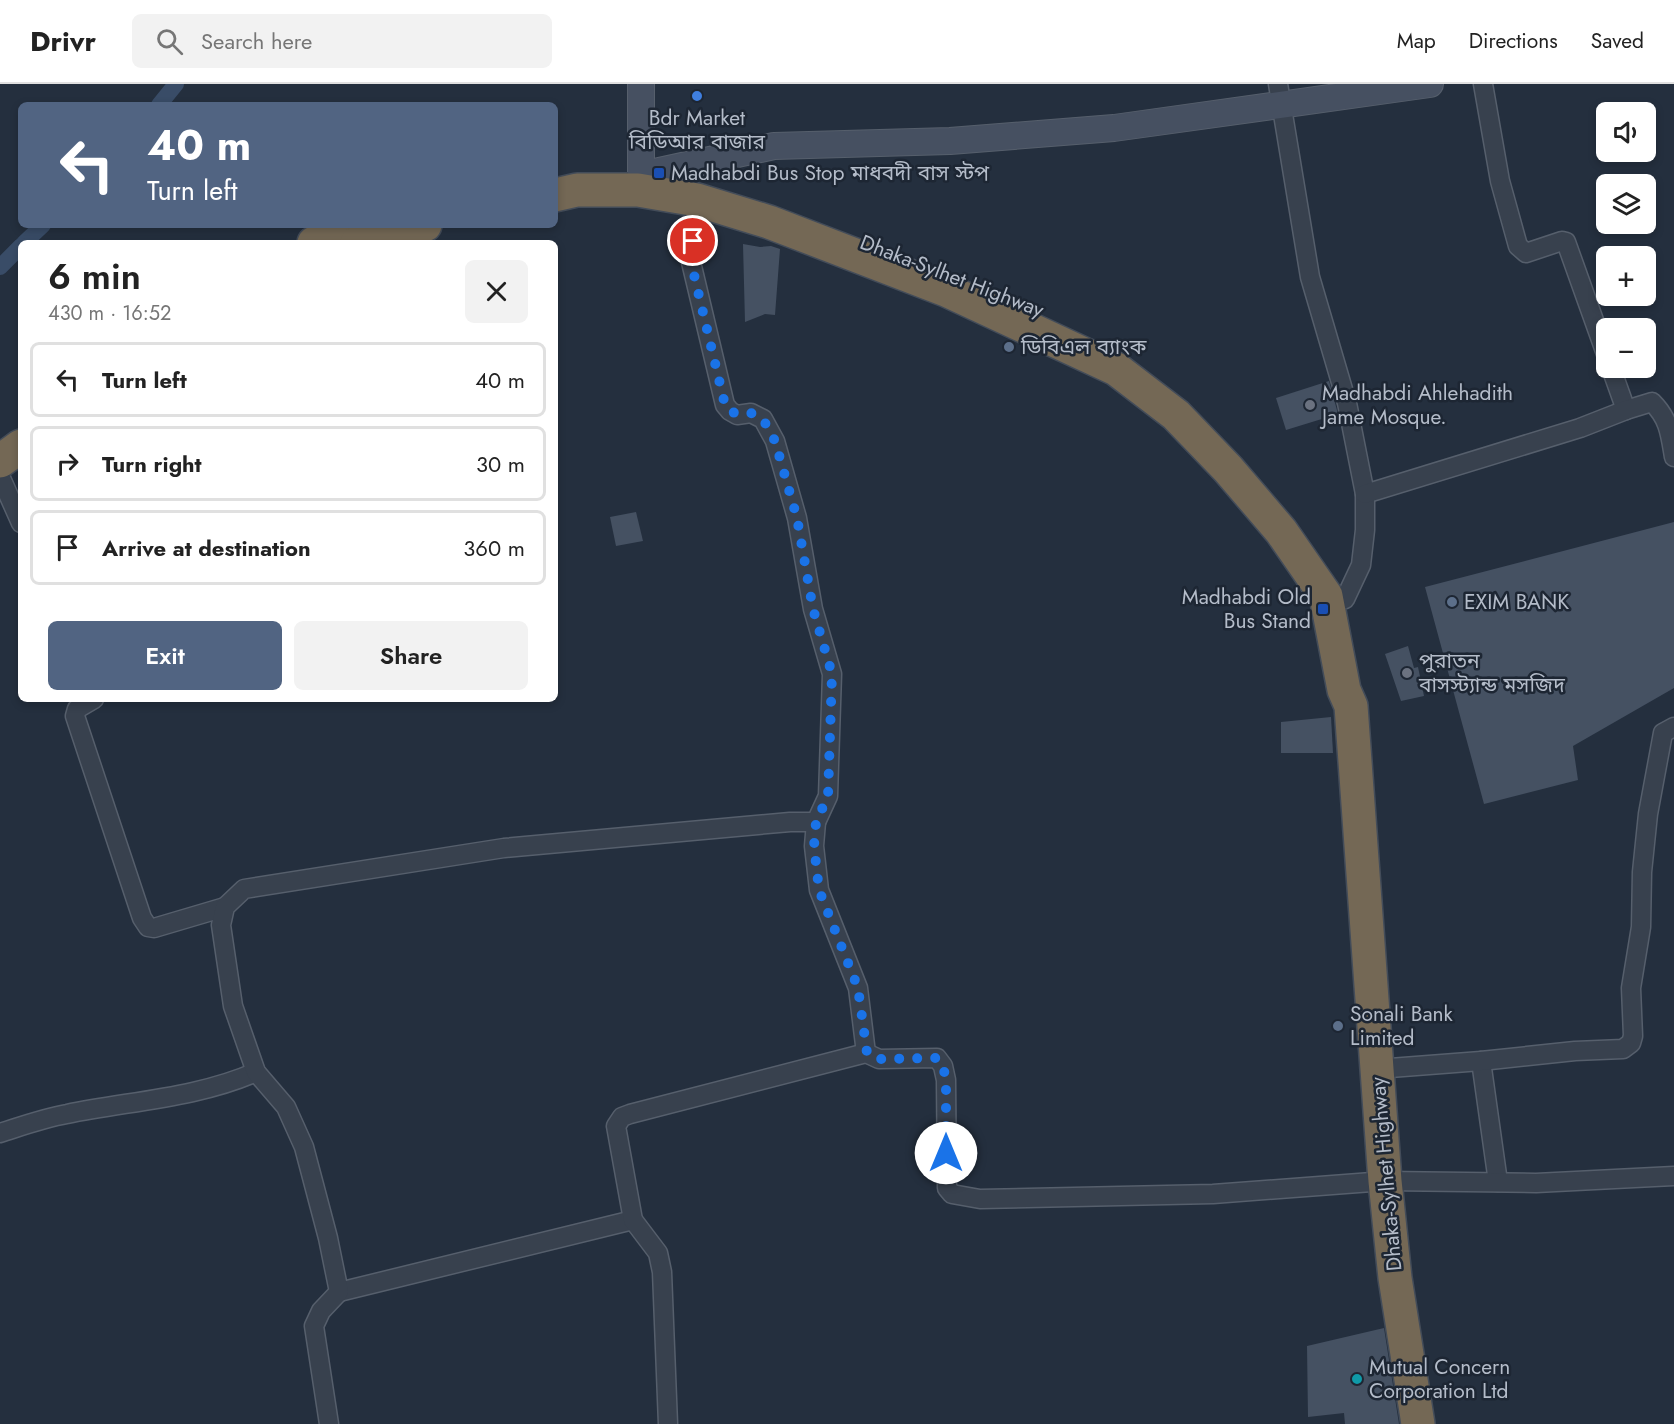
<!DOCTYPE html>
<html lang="en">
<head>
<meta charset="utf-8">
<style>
  :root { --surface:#fff; --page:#f2f2f2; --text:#222; --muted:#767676; --line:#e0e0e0; --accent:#516482 }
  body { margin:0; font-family:Jost,"Noto Sans Bengali",sans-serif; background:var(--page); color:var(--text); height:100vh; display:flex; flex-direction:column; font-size:22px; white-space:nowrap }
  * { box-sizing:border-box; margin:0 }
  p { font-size:20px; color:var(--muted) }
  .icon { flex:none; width:33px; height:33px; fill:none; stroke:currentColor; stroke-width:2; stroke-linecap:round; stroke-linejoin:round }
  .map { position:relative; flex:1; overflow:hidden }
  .side { position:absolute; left:18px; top:156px; width:540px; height:462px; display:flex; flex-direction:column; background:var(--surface); border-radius:9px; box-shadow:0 3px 9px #0003 }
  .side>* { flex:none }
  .hud { position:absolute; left:18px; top:18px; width:540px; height:126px; border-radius:9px; box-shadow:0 3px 9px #0003; background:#516482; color:#fff; overflow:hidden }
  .tools { position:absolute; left:1596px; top:18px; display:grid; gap:12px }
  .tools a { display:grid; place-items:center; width:60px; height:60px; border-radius:9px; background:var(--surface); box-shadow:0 3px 9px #0003; font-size:30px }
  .pin { position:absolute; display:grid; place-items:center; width:51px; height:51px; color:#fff; margin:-26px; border:3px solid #fff; border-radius:50%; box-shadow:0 2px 6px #0007 }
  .me { position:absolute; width:66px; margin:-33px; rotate:0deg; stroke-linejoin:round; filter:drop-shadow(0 0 4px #0008) }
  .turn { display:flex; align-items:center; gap:21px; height:126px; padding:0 30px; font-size:27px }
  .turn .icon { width:78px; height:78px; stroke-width:2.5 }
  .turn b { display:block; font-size:42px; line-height:51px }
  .round { display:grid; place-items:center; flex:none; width:63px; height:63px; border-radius:9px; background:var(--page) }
  .headline { display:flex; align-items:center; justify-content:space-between; height:102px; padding:0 30px }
  h1 { font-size:36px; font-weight:600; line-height:45px }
  .cta { display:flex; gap:12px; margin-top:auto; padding:12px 30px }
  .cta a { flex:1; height:69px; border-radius:9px; background:var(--accent); color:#fff; font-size:24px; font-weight:600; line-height:69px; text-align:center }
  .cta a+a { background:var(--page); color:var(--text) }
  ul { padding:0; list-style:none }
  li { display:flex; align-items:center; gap:18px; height:75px; margin:0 12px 9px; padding:0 18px; border:3px solid var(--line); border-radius:9px }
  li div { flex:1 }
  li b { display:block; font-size:22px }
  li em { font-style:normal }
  header { display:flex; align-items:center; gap:36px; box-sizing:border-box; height:84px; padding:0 30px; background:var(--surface); border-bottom:2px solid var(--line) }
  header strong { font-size:28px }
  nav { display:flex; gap:33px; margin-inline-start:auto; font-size:21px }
  .search { width:420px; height:54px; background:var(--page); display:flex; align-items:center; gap:15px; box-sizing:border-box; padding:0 21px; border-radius:9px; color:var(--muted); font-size:22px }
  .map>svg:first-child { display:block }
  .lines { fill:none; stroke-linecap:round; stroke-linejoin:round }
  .canal { stroke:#394c67; stroke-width:16 }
  .building { fill:#455162 }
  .street-casing { stroke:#565f6c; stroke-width:21 }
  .secondary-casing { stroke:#565f6c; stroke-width:28 }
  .highway-casing { stroke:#434c59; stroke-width:36 }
  .street { stroke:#38414e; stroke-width:18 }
  .secondary { stroke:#465061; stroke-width:26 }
  .highway { stroke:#746855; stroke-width:33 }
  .route { stroke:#1a73e8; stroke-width:10; stroke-dasharray:0 18 }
  .shop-dot { fill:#3f7fe0; stroke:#1d2633; stroke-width:2 }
  .transit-dot { fill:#1a4fb4; stroke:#1d2633; stroke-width:2 }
  .service-dot { fill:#5c6f8a; stroke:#1d2633; stroke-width:2 }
  .worship-dot { fill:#6b7280; stroke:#1d2633; stroke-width:2 }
  .culture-dot { fill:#0f9aa8; stroke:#1d2633; stroke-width:2 }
  .labels { text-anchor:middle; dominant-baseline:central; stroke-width:5; stroke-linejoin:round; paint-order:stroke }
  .poi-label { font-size:21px; fill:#b4bcc9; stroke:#1d2633; text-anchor:start }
  .street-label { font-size:21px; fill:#b4bcc9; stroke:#1d2633 }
</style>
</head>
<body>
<header>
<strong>Drivr</strong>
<div class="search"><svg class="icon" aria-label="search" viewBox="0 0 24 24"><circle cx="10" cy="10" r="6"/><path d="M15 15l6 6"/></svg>Search here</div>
<nav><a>Map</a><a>Directions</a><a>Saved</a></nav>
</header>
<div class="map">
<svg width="1674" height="1340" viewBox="0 0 1674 1340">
  <rect width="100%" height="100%" fill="#242f3e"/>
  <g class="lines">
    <g class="canal">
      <polyline points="159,21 176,0"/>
      <polyline points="24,159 43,141"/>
      <polyline points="0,183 21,162"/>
    </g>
  </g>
  <g class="building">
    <polygon points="743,160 760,163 771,162 780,165 775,231 765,230 745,238"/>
    <polygon points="1329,297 1338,330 1286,346 1276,314"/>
    <polygon points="636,428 643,457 616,462 610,433"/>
    <polygon points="1674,438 1674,604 1573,662 1578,696 1484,720 1425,503"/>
    <polygon points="1408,562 1414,584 1418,583 1424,612 1401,617 1385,570"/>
    <polygon points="1331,633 1333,669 1281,669 1281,638"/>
    <polygon points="1384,1244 1399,1340 1345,1340 1344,1329 1308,1333 1307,1262"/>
  </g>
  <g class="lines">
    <g class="street-casing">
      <g id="street">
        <polyline points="1278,0 1310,193 1347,319 1365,410 1365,446 1361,481 1345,515"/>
        <polyline points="1483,0 1500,97 1518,162 1526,169 1562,157 1566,158 1606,270"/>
        <polyline points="1611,284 1626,326"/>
        <polyline points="0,392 21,439"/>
        <path d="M1365,410L1580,344L1626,326L1652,318C1669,335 1670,349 1674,373"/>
        <polyline points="94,615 77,625 75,632 142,834 148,843 154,844 225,823"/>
        <polyline points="816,738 814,762 819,806 858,904 866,969"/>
        <polyline points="1481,977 1498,1098"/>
        <polyline points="1377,985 1481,977 1575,967 1623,965 1631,959 1633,952 1631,904 1641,843 1642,788 1648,730 1663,649 1674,643"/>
        <path d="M0,1049C22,1042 44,1034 67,1030C130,1017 197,1014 256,988"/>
        <polyline points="339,1208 633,1136"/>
        <polyline points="329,1340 314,1242 321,1227 339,1208 328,1154 304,1063 286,1023 256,988 233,922 221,841 225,823 244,805 504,764 790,738 816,738 828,712 832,590 813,525 797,434 775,357 763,335 751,329 737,331 730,327 725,321 691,178 697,116"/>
        <polyline points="668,1340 662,1188 658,1169 633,1136 616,1042 622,1033 630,1030 866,969 879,975 937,974 943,982 946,996 947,1104 952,1110 980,1115 1213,1110 1385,1097 1536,1099 1674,1092"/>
      </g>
    </g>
    <g class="secondary-casing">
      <polyline id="secondary" points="641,0 641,91 774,62 950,57 1114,44 1430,0"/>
    </g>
    <g class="highway-casing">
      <g id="highway">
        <polyline points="555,111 577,106 638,106 697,116 769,138 946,206 1116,285 1176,331 1228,385 1281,447 1326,512 1344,606 1351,622 1385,1097 1395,1194 1418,1340"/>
        <polyline points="314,159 369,141"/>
        <polyline points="357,159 375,152 425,141"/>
        <polyline points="0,377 21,362"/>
      </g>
    </g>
    <use href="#street" class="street"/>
    <use href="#secondary" class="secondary"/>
    <use href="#highway" class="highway"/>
  </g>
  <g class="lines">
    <polyline class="route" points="693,157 691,178 725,321 730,327 737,330 751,329 763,335 775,357 797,434 813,525 832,590 828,712 816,738 814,762 819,806 858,904 867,969 879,975 937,974 943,982 946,996 946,1069"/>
  </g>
  <circle class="shop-dot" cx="697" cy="12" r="6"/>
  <g class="transit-dot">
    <rect x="653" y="83" width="12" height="12" rx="3"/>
    <rect x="1317" y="519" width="12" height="12" rx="3"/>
  </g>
  <g class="service-dot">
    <circle cx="1009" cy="263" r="6"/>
    <circle cx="1452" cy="518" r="6"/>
    <circle cx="1338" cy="942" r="6"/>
  </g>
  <g class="worship-dot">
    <circle cx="1310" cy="321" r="6"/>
    <circle cx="1407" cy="589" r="6"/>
  </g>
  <circle class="culture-dot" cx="1357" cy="1295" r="6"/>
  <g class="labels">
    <g class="poi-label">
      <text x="697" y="34" text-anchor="middle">Bdr Market<tspan x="697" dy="24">বিডিআর বাজার</tspan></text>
      <text x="671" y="89">Madhabdi Bus Stop মাধবদী বাস স্টপ</text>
      <text x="1021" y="263">ডিবিএল ব্যাংক</text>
      <text x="1322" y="309">Madhabdi Ahlehadith<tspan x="1322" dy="24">Jame Mosque.</tspan></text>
      <text x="1311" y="513" text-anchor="end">Madhabdi Old<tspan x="1311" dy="24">Bus Stand</tspan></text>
      <text x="1464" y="518">EXIM BANK</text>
      <text x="1419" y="577">পুরাতন<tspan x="1419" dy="24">বাসস্ট্যান্ড মসজিদ</tspan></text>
      <text x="1350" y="930">Sonali Bank<tspan x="1350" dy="24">Limited</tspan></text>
      <text x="1369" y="1283">Mutual Concern<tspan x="1369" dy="24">Corporation Ltd</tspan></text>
    </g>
    <g class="street-label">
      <text transform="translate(952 192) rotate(21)">Dhaka-Sylhet Highway</text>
      <text transform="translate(1386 1090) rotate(-95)">Dhaka-Sylhet Highway</text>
    </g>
  </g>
</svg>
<div class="tools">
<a><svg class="icon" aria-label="sound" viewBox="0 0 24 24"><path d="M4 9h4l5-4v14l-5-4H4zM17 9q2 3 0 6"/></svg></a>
<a><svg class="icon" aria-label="layers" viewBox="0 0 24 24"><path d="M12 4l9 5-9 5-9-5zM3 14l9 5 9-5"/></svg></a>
<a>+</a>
<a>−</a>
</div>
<div class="pin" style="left:693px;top:157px;background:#d93025"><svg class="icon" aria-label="arrive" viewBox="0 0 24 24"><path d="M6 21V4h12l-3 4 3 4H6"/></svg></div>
<svg class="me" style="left:946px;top:1069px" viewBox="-20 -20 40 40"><circle r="19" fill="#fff"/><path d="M0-13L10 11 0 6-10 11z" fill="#1a73e8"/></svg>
<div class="hud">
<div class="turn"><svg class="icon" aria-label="left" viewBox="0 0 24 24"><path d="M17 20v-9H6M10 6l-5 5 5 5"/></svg><div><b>40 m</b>Turn left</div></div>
</div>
<section class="side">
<div class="headline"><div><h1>6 min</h1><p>430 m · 16:52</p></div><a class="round"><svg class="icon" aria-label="close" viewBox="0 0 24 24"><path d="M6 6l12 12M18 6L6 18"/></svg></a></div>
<ul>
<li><svg class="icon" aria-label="left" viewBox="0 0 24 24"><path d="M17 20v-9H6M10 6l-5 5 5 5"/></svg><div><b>Turn left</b></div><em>40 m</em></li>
<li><svg class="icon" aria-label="right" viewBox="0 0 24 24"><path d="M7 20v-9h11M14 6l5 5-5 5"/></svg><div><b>Turn right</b></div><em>30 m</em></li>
<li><svg class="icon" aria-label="arrive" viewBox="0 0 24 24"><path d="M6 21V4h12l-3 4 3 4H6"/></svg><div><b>Arrive at destination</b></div><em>360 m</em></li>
</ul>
<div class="cta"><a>Exit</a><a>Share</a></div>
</section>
</div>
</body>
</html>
